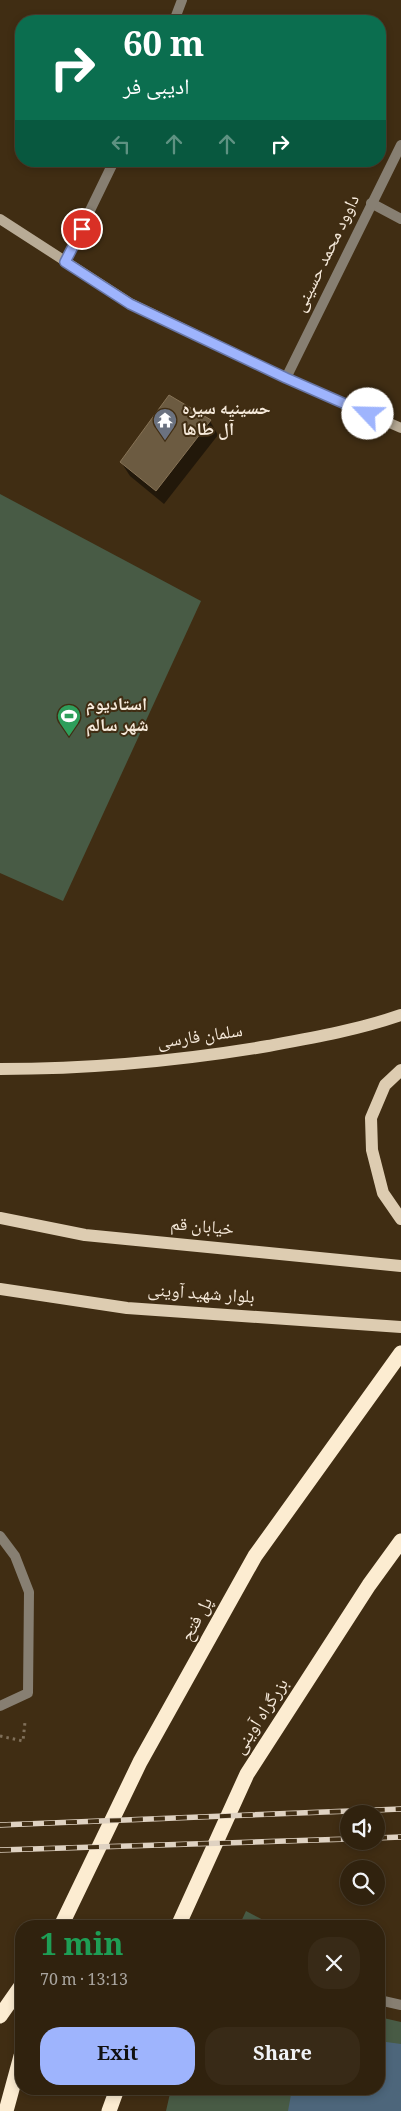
<!DOCTYPE html>
<html lang="en">
<head>
<meta charset="utf-8">
<style>
  :root { --surface:#30220e; --page:#382a17; --text:#f1f3f6; --muted:#a8a49e; --line:#4b3f2e; --accent:#9eb4fd }
  body { margin:0; font-family:Georgia,"Noto Naskh Arabic",serif; background:var(--page); color:var(--text); height:100vh; display:flex; flex-direction:column; font-size:19px; white-space:nowrap }
  * { box-sizing:border-box; margin:0 }
  p { font-size:16px; color:var(--muted) }
  .icon { flex:none; width:28px; height:28px; fill:none; stroke:currentColor; stroke-width:2; stroke-linecap:round; stroke-linejoin:round }
  .map { position:relative; flex:1; overflow:hidden }
  .sheet { position:absolute; left:15px; top:1920px; width:370px; height:175px; display:flex; flex-direction:column; background:var(--surface); border-radius:20px; box-shadow:0 2px 8px #0003,0 0 0 1px var(--line) }
  .sheet>* { flex:none }
  .banner { position:absolute; left:15px; top:15px; width:371px; height:152px; border-radius:20px; box-shadow:0 2px 8px #0003,0 0 0 1px var(--line); background:#0b6e4f; color:#fff; overflow:hidden }
  .controls { position:absolute; left:340px; top:1805px; display:grid; gap:10px }
  .controls a { display:grid; place-items:center; width:45px; height:45px; border-radius:50%; background:var(--surface); box-shadow:0 2px 8px #0003,0 0 0 1px var(--line); font-size:25px }
  .pin { position:absolute; display:grid; place-items:center; width:42px; height:42px; color:#fff; margin:-21px; border:2px solid #fff; border-radius:50%; box-shadow:0 1px 5px #0007 }
  .me { position:absolute; width:55px; margin:-28px; rotate:294deg; stroke-linejoin:round; filter:drop-shadow(0 0 4px #0008) }
  .turn { display:flex; align-items:center; gap:18px; height:105px; padding:0 25px; font-size:22px }
  .turn .icon { width:65px; height:65px; stroke-width:2.5 }
  .turn b { display:block; font-size:35px; line-height:42px }
  .lanes { display:flex; align-items:center; height:48px; padding:0 25px; background:#0003; justify-content:center; gap:25px; direction:ltr }
  .lanes .off { opacity:.35 }
  .round { display:grid; place-items:center; flex:none; width:52px; height:52px; border-radius:20px; background:var(--page) }
  .headline { display:flex; align-items:center; justify-content:space-between; height:85px; padding:0 25px }
  h1 { font-size:30px; font-weight:700; line-height:38px; color:#1e9e55 }
  .action { display:flex; gap:10px; margin-top:auto; padding:10px 25px }
  .action a { flex:1; height:58px; border-radius:20px; background:var(--accent); color:#111; font-size:20px; font-weight:700; line-height:58px; text-align:center }
  .action a+a { background:var(--page); color:var(--text) }
  .map>svg:first-child { display:block }
  .green { fill:#485b45 }
  .water { fill:#4d667b }
  .shadow { fill:#0007 }
  .building { fill:#6c5b41; stroke:#877356 }
  .lines { fill:none; stroke-linecap:round; stroke-linejoin:round }
  .path { stroke:#7f6f59; stroke-width:3; stroke-dasharray:2.5 4; stroke-linecap:butt }
  .street { stroke:#877f72; stroke-width:10 }
  .secondary { stroke:#b8ab96; stroke-width:10 }
  .primary { stroke:#ddccb1; stroke-width:12 }
  .highway { stroke:#fcecd1; stroke-width:15 }
  .rail-casing { stroke:#dfd2c2; stroke-width:5.5 }
  .rail { stroke:#402d13; stroke-width:4; stroke-dasharray:11; stroke-linecap:butt }
  .route-casing { stroke:#6775a4; stroke-width:12 }
  .route { stroke:#9eb4fd; stroke-width:9 }
  .labels { text-anchor:middle; dominant-baseline:central; stroke-width:4; stroke-linejoin:round; paint-order:stroke }
  .street-label { font-size:18px; fill:#f6eadb; stroke:#402d13 }
  .poi-label { font-size:18px; font-weight:bold; fill:#f6eadb; stroke:#402d13; text-anchor:start }
</style>
</head>
<body>
<div class="map">
<svg width="401" height="2111" viewBox="0 0 401 2111">
  <rect width="100%" height="100%" fill="#402d13"/>
  <g class="green">
    <polygon points="0,494 201,601 63,901 0,873"/>
    <polygon points="246,1911 275,1926 239,1926"/>
    <polygon points="379,2017 401,2022 401,2111 166,2111 171,2089 379,2089"/>
  </g>
  <polygon class="water" points="379,2041 401,2044 401,2111 288,2111 292,2089 379,2089"/>
  <polygon class="shadow" points="210,421 218,435 164,504 130,476 121,462"/>
  <polygon class="building" points="169,395 211,420 156,491 120,462"/>
  <g class="lines">
    <polyline class="path" points="0,1736 23,1741 25,1722"/>
    <g class="street">
      <polyline points="174,21 182,0"/>
      <polyline points="371,203 401,219"/>
      <polyline points="65,262 114,161"/>
      <polyline points="286,378 401,145"/>
      <polyline points="0,1536 15,1556 29,1592 28,1693 0,1706"/>
      <polyline points="379,2000 401,2005"/>
    </g>
    <polyline class="secondary" points="0,219 130,303 286,378 401,428"/>
    <g class="primary">
      <path d="M0,1069C91,1069 179,1061 268,1046C312,1038 358,1030 401,1015"/>
      <polyline points="401,1070 385,1085 371,1118 372,1150 383,1193 401,1219"/>
      <polyline points="0,1218 85,1235 401,1266"/>
      <polyline points="0,1289 127,1308 401,1327"/>
    </g>
    <g class="highway">
      <polyline points="61,1926 140,1762 255,1556 401,1353"/>
      <polyline points="178,1926 247,1774 369,1585 401,1541"/>
      <polyline points="0,2016 21,1986"/>
      <polyline points="6,2111 21,2056"/>
      <polyline points="109,2111 117,2089"/>
    </g>
    <g class="rail-casing">
      <g id="rail">
        <polyline points="0,1825 401,1809"/>
        <polyline points="376,1838 401,1837"/>
        <polyline points="0,1850 349,1839"/>
      </g>
    </g>
    <use href="#rail" class="rail"/>
  </g>
  <g class="lines">
    <g class="route-casing">
      <polyline id="route" points="82,229 65,262 130,304 286,378 368,414"/>
    </g>
    <use href="#route" class="route"/>
  </g>
  <defs>
    <g id="temple-pin" transform="scale(1.25)"><path d="M0 17L-7.5 6A9.5 9.5 0 1 1 7.5 6Z" fill="#6b7280" stroke="#402d13"/><path d="M0-6L5-2H3V0L6.5 2.5H4V6H1.5V3h-3V6H-4V2.5H-6.5L-3 0V-2H-5Z" fill="#fff"/></g>
    <g id="stadium-pin" transform="scale(1.25)"><path d="M0 17L-7.5 6A9.5 9.5 0 1 1 7.5 6Z" fill="#2e9e5b" stroke="#402d13"/><path d="M0-5a6.5 5 0 1 0 0 10a6.5 5 0 1 0 0-10ZM-3.5-1.8h7v3.6h-7Z" fill="#fff"/></g>
  </defs>
  <g fill-rule="evenodd">
    <use href="#temple-pin" x="165" y="420"/>
    <use href="#stadium-pin" x="69" y="716"/>
  </g>
  <g class="labels">
    <g class="street-label">
      <text transform="translate(328 254) rotate(-64)">داوود محمد حسینی</text>
      <text transform="translate(200 1038) rotate(-8)">سلمان فارسی</text>
      <text transform="translate(202 1228) rotate(5)">خیابان قم</text>
      <text transform="translate(201 1295) rotate(4)">بلوار شهید آوینی</text>
      <text transform="translate(198 1620) rotate(-61)">پل فتح</text>
      <text transform="translate(262 1717) rotate(-57)">بزرگراه آوینی</text>
    </g>
    <g class="poi-label">
      <text x="182" y="410">حسینیه سیره<tspan x="182" dy="21">آل طاها</tspan></text>
      <text x="86" y="706">استادیوم<tspan x="86" dy="21">شهر سالم</tspan></text>
    </g>
  </g>
</svg>
<div class="controls">
<a><svg class="icon" aria-label="sound" viewBox="0 0 24 24"><path d="M4 9h4l5-4v14l-5-4H4zM17 9q2 3 0 6"/></svg></a>
<a><svg class="icon" aria-label="search" viewBox="0 0 24 24"><circle cx="10" cy="10" r="6"/><path d="M15 15l6 6"/></svg></a>
</div>
<div class="pin" style="left:82px;top:229px;background:#d93025"><svg class="icon" aria-label="arrive" viewBox="0 0 24 24"><path d="M6 21V4h12l-3 4 3 4H6"/></svg></div>
<svg class="me" style="left:368px;top:414px" viewBox="-20 -20 40 40"><circle r="19" fill="#fff"/><path d="M0-13L10 11 0 6-10 11z" fill="#9eb4fd"/></svg>
<div class="banner">
<div class="turn"><svg class="icon" aria-label="right" viewBox="0 0 24 24"><path d="M7 20v-9h11M14 6l5 5-5 5"/></svg><div><b>60 m</b>ادیبی فر</div></div>
<div class="lanes"><svg class="icon off" aria-label="left" viewBox="0 0 24 24"><path d="M17 20v-9H6M10 6l-5 5 5 5"/></svg><svg class="icon off" aria-label="ahead" viewBox="0 0 24 24"><path d="M12 20V5M6 11l6-6 6 6"/></svg><svg class="icon off" aria-label="ahead" viewBox="0 0 24 24"><path d="M12 20V5M6 11l6-6 6 6"/></svg><svg class="icon" aria-label="right" viewBox="0 0 24 24"><path d="M7 20v-9h11M14 6l5 5-5 5"/></svg></div>
</div>
<section class="sheet">
<div class="headline"><div><h1>1 min</h1><p>70 m · 13:13</p></div><a class="round"><svg class="icon" aria-label="close" viewBox="0 0 24 24"><path d="M6 6l12 12M18 6L6 18"/></svg></a></div>
<div class="action"><a>Exit</a><a>Share</a></div>
</section>
</div>
</body>
</html>
